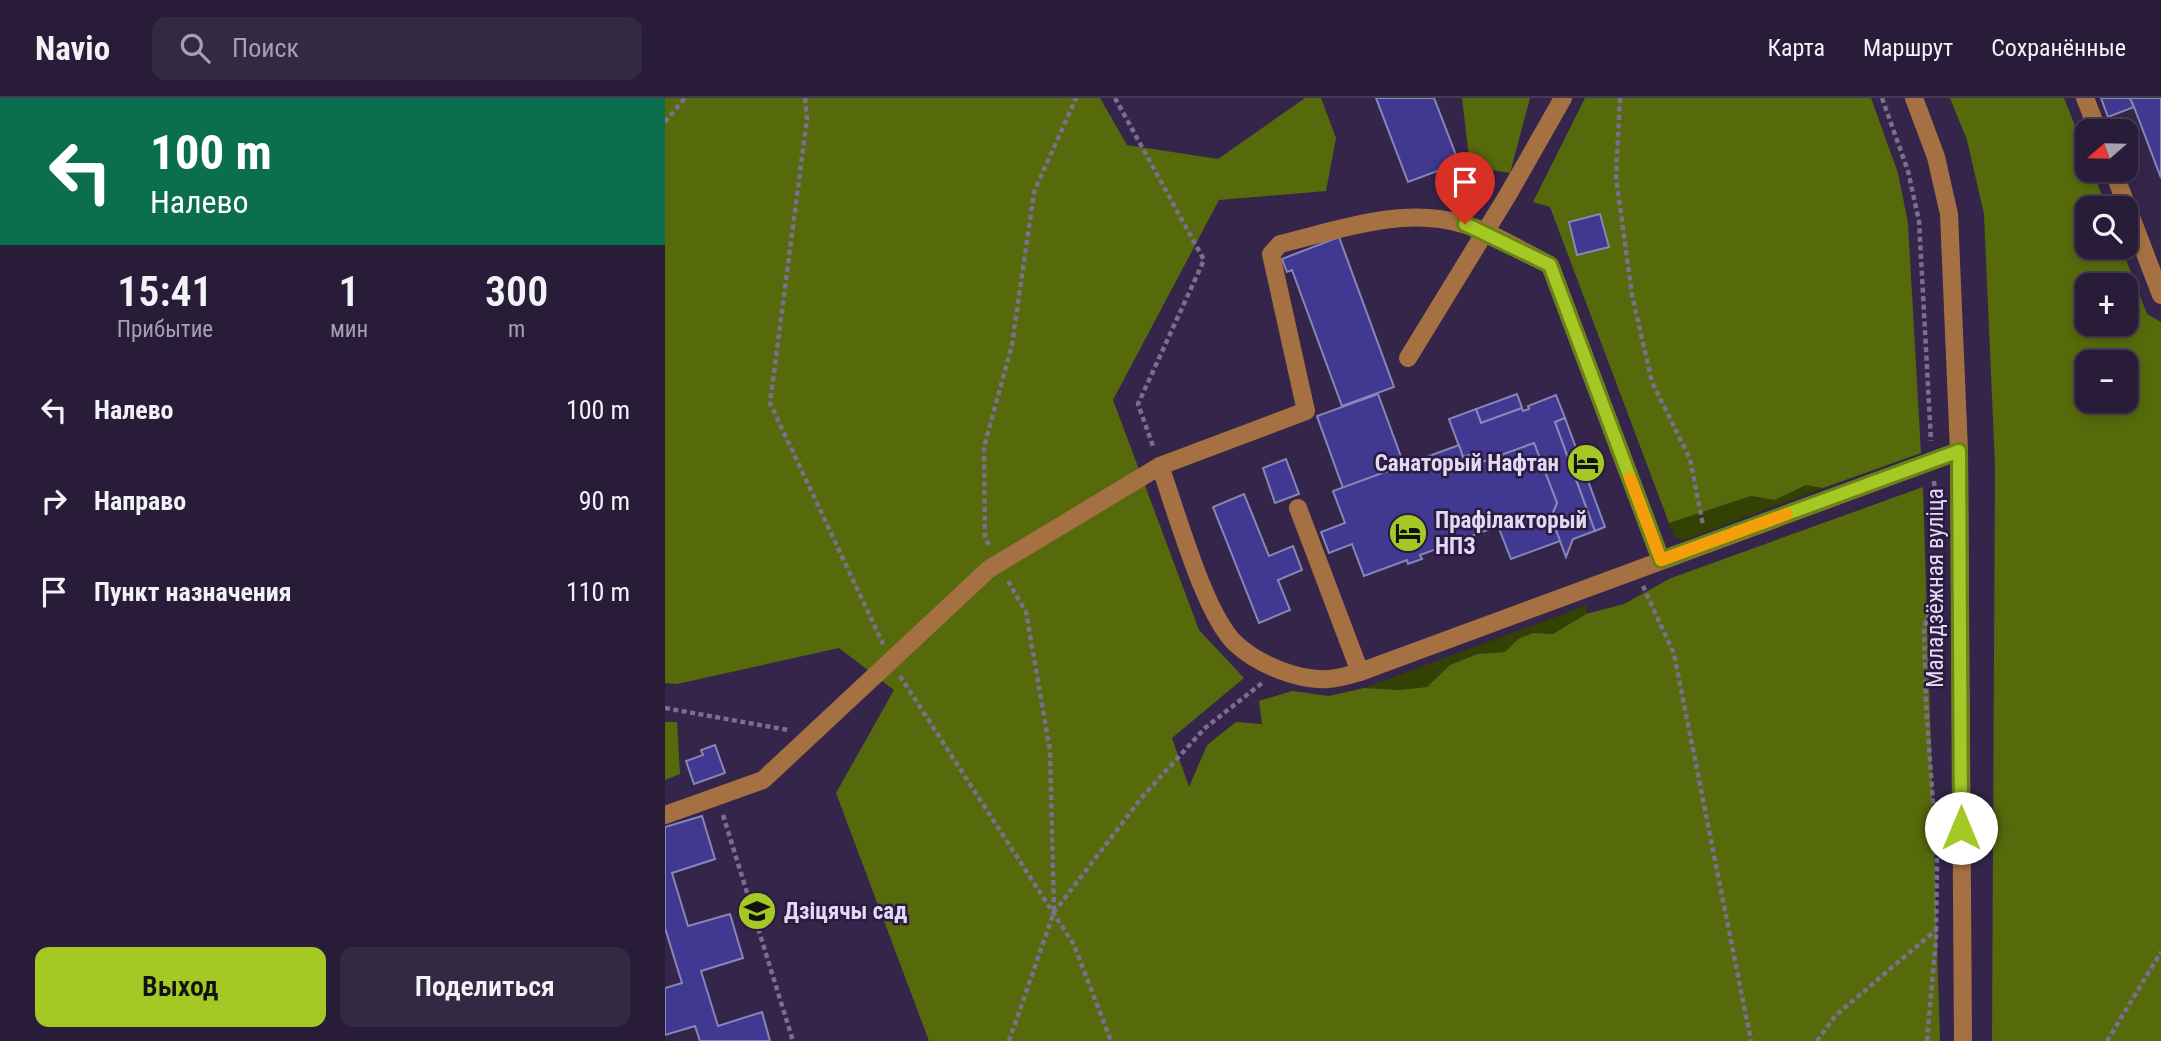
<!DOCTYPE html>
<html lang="ru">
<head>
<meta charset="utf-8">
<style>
  :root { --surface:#281c38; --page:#342943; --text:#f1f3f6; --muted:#a5a1ae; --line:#443a53; --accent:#a4c824 }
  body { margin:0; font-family:"Roboto Condensed",sans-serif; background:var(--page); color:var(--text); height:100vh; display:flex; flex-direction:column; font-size:26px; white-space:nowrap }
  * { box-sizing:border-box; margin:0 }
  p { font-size:23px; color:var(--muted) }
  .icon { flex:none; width:38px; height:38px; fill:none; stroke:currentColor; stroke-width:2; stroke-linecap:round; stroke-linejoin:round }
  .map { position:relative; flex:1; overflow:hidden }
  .drawer { display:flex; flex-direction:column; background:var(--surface); width:665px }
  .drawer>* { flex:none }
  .top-card { background:#0b6e4f; color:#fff; overflow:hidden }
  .needle { width:46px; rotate:250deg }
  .fabs { position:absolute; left:1410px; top:21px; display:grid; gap:14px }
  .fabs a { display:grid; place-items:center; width:63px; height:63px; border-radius:14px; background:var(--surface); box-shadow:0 4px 10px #0003,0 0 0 2px var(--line); font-size:35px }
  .pin { position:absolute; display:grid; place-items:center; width:60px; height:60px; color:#fff; margin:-72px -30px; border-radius:50% 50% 50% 0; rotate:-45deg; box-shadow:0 0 7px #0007 }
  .pin .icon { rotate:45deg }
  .me { position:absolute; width:77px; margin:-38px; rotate:0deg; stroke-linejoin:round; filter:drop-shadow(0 0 5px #0008) }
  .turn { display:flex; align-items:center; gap:24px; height:147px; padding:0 35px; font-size:32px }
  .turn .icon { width:91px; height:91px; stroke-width:2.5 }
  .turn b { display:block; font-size:49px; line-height:60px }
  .eta { display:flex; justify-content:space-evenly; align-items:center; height:119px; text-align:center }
  .eta b { font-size:42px; font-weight:600; line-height:49px }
  .action { display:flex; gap:14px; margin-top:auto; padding:14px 35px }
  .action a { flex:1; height:80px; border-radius:14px; background:var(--accent); color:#111; font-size:28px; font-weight:600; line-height:80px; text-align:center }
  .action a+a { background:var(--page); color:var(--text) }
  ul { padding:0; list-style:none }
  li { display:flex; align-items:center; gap:21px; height:91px; padding:0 35px }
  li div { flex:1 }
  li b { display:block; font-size:26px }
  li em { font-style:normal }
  header { display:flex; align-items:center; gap:42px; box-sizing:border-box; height:98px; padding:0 35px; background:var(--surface); border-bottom:2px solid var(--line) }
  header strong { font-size:33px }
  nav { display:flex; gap:38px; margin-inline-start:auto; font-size:24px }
  .search { width:490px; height:63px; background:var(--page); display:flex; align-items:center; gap:18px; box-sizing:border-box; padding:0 24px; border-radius:14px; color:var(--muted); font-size:26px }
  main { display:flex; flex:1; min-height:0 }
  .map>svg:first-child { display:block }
  .green { fill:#334103 }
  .forest { fill:#566a0c; fill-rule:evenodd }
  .building { fill:#403891; stroke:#8587b5; stroke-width:2 }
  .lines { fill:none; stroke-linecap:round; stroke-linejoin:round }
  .path { stroke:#7b6e8e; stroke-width:4.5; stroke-dasharray:5 3.5; stroke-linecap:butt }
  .minor { stroke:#a57142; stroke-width:18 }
  .route-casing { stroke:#6b8217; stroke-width:18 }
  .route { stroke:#a4c824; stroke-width:12 }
  .slow { stroke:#f59e0b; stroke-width:12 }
  .labels { text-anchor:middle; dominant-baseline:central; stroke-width:5; stroke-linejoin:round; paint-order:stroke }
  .poi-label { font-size:23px; font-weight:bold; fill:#e2d9f2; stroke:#2b1b40; text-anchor:start }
  .street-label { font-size:23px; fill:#e2d9f2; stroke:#2b1b40 }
</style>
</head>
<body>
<header>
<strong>Navio</strong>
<div class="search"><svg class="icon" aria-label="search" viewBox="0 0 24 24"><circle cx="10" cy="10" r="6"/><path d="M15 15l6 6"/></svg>Поиск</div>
<nav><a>Карта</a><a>Маршрут</a><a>Сохранённые</a></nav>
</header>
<main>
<section class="drawer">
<div class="top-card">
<div class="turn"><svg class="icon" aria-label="left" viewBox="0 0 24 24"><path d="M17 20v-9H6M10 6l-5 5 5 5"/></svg><div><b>100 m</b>Налево</div></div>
</div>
<div class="eta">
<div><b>15:41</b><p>Прибытие</p></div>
<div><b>1</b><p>мин</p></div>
<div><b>300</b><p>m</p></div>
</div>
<ul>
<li><svg class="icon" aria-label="left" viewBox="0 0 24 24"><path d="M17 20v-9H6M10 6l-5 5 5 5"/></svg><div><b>Налево</b></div><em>100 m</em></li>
<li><svg class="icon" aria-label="right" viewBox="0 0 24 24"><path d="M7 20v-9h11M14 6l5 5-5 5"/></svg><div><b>Направо</b></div><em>90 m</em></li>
<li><svg class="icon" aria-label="arrive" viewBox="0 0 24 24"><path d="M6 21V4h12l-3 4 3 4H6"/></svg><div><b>Пункт назначения</b></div><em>110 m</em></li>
</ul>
<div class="action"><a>Выход</a><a>Поделиться</a></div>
</section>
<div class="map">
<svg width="1496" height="943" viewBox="0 0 1496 943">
  <rect width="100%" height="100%" fill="#35254b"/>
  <g class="green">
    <polygon points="1141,386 1158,390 1017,443 1009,438 1004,425 1086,398 1110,402"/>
    <polygon points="922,507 921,516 888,536 868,535 853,541 840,554 812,556 785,567 762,589 734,592 699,590"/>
  </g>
  <g class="forest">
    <polygon points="0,0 435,0 462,47 553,61 640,0 656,0 671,40 661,93 554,102 448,302 534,532 579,580 507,640 524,689 542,647 571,624 597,626 594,603 627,593 664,598 699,590 734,592 762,589 785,567 812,556 840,554 853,541 868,535 888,536 921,516 959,506 1006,480 1258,389 1275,943 264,943 171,695 229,592 174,550 12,586 0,585"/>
    <polygon points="797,0 865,0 845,75 805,68"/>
    <polygon points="920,0 1206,0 1233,75 1243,125 1256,355 1158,390 1141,387 1110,402 1086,398 1004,425 885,109 868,104"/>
    <path d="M1285,0H1399L1423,61V72H1427L1442,110H1423V149H1456L1482,216L1496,224V943H1327L1330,367L1319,116L1302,42ZM1461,187V226H1423V187ZM1461,264V303H1423V264Z"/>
    <polygon points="0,624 12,624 15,676 0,682"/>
  </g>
  <g class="building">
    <polygon points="711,0 769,0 794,65 743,84"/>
    <polygon points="1436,0 1465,0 1469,9 1443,19"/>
    <polygon points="1465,0 1496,0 1496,80 1469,9"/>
    <polygon points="935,116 944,149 912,157 904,124"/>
    <polygon points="674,139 729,289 677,308 627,172 622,174 617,161"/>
    <polygon points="713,296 739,367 678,390 652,318"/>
    <polygon points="852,296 857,310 816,325 811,311"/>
    <polygon points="891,297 900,320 890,324 930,433 908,441 901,459 886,419 892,405 869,345 812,366 808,356 798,359 784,321 811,311 816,325 857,310 858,313 864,311 863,308"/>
    <polygon points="900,320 940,429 930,433 890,324"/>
    <polygon points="869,345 892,405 886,419 895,443 846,461 833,428 755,457 757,461 743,466 742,462 699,478 687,446 664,455 656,434 680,425 668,393 794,347 798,359 808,356 812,366"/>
    <polygon points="621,361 634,396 610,405 598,370"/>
    <polygon points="579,396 604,458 628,448 637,472 613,482 625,512 594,525 548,409"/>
    <polygon points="50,647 60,675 29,686 21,663 38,657 36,652"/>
    <polygon points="37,718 50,761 7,775 23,828 65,816 78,860 36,873 53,928 97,914 105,943 35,943 30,928 0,937 0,890 17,885 0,830 0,729"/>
  </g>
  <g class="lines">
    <g class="path">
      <polyline points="140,0 142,21 105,305 218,546"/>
      <polyline points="450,0 539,162 473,306 489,351"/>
      <polyline points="955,0 951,79 967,197 987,284 1025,361 1038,427"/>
      <polyline points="1217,0 1243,73 1254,123 1266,343"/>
      <polyline points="0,24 20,0"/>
      <polyline points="1269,383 1272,409"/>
      <polyline points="324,447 320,440 319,349 347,247 369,94 411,0"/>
      <polyline points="343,483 361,514 385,652 389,813"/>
      <polyline points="978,488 1009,556 1086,943"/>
      <polyline points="235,578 409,847 446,943"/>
      <polyline points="0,610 123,632"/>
      <polyline points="58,717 128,943"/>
      <polyline points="344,943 389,814 478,698 540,630 597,585"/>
      <polyline points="1152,943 1170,918 1272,831"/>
      <polyline points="1262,943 1271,840 1272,762 1261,606 1259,530 1274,487"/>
      <polyline points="1442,943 1496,854"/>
    </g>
    <g class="minor">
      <polyline points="1249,0 1271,59 1284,116 1294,353 1298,943"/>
      <polyline points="1420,0 1433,33"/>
      <polyline points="1448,72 1496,197"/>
      <polyline points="743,260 844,95 898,0"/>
      <polyline points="633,410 695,574"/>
      <path d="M996,462L885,167C858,154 828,134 798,126C737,108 674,132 615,146L606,156L641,313L495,368C511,412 539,515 570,545C592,566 633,583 663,581C673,581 685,577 695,574L1294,353"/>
      <polyline points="0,717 98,682 324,471 495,368"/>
    </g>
  </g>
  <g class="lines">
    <g class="route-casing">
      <polyline id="route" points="800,126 885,167 996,462 1294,353 1296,730"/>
    </g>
    <use href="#route" class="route"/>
    <polyline class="slow" points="965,380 996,462 1122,416"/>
  </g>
  <defs>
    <g id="hotel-disc" transform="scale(2.0125)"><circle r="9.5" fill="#a4c824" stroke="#2b1b40"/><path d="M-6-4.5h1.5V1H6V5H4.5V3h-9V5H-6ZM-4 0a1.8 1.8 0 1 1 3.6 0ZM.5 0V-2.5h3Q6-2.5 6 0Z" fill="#111"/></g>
    <g id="school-disc" transform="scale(2.0125)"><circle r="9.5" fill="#a4c824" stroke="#2b1b40"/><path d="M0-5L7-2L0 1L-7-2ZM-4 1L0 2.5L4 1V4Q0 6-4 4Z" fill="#111"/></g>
  </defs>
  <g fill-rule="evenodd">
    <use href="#hotel-disc" x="921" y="365"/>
    <use href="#hotel-disc" x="743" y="435"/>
    <use href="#school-disc" x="92" y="813"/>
  </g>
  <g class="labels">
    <g class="poi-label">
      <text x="894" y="365" text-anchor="end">Санаторый Нафтан</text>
      <text x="770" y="422">Прафілакторый<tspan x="770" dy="26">НПЗ</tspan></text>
      <text x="119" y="813">Дзіцячы сад</text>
    </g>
    <g class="street-label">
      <text transform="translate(1270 490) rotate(-90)">Маладзёжная вуліца</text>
    </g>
  </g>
</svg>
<div class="fabs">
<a><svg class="needle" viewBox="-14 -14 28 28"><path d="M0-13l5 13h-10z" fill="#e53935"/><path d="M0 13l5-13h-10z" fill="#a5a1ae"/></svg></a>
<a><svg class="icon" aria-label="search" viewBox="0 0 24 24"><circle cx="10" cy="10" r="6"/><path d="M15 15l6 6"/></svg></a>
<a>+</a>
<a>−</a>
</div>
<div class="pin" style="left:800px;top:126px;background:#d93025"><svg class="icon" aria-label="arrive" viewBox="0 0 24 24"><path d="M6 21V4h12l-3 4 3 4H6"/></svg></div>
<svg class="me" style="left:1296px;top:730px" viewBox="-20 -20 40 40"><circle r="19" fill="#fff"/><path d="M0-13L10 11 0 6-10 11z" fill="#a4c824"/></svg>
</div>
</main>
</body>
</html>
